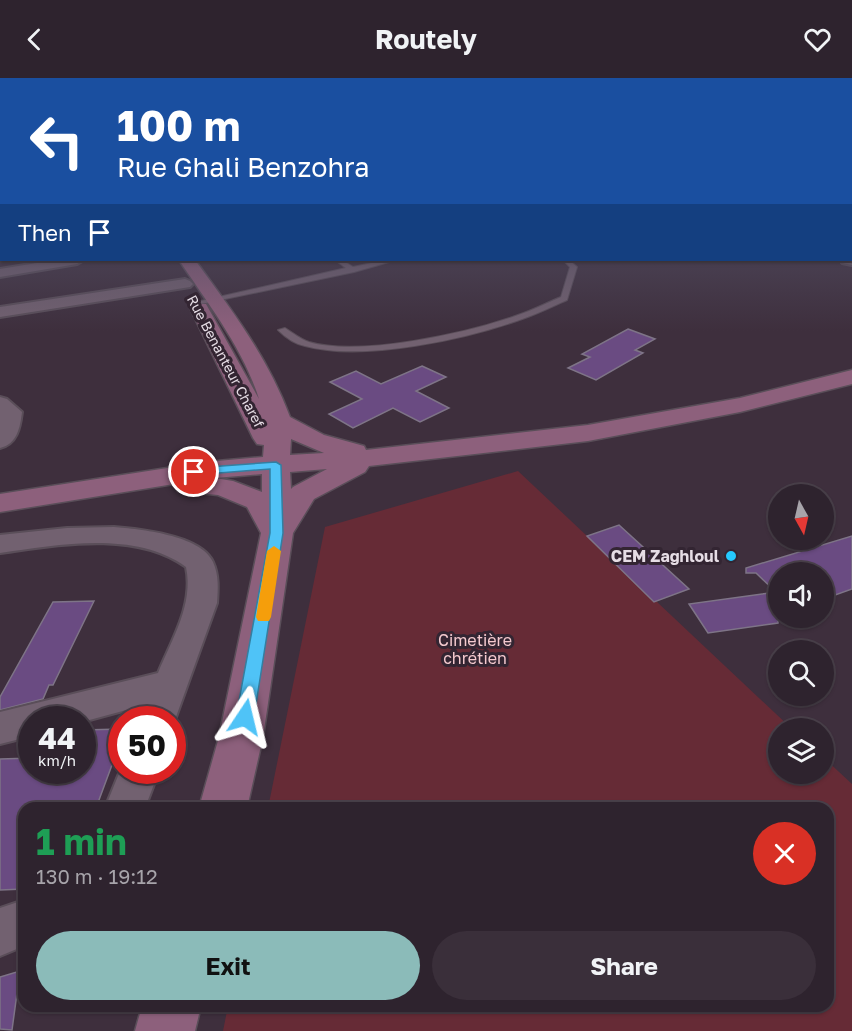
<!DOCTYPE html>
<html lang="en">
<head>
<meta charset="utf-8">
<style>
  :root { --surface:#2e232e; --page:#3a2f3a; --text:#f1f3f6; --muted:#a7a4aa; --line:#49404a; --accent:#8bbbb9 }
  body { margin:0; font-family:"Golos Text",sans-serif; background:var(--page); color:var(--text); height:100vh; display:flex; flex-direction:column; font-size:22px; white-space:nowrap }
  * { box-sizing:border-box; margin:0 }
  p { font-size:20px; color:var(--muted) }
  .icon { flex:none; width:33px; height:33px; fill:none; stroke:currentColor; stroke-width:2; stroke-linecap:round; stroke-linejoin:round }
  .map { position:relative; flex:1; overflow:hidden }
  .sheet { position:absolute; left:18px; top:724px; width:816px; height:210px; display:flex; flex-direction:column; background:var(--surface); border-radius:18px; box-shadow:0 2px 4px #0004,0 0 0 2px var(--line) }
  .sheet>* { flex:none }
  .banner { position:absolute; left:0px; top:0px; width:852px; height:183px; box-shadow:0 2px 4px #0004,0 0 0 2px var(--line); background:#1a4fa0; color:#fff; overflow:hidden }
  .needle { width:39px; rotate:172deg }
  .buttons { position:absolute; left:768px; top:406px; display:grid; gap:12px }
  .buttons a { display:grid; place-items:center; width:66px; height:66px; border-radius:50%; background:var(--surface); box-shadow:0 2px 4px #0004,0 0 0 2px var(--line); font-size:30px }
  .speed { position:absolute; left:18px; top:628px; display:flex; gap:12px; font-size:30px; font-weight:700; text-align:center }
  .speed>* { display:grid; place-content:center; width:78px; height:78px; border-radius:50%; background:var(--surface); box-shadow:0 2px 4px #0004,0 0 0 2px var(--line); line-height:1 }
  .speed small { font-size:15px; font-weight:400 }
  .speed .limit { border:9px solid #d22; background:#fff; color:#111 }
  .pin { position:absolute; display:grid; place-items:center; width:51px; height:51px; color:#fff; margin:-26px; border:3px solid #fff; border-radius:50%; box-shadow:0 2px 6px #0007 }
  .me { position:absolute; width:66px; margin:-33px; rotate:10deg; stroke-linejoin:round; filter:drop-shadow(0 0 4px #0008) }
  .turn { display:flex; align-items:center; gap:21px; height:126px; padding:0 18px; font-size:27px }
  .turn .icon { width:78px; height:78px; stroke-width:2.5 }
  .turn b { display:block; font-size:42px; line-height:51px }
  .then { display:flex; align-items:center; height:57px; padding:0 18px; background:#0003; gap:12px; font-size:22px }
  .round { display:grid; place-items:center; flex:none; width:63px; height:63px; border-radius:32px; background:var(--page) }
  .head { display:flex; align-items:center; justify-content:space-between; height:102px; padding:0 18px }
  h1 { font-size:36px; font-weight:700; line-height:45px; color:#1e9e55 }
  .button { display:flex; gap:12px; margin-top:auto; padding:12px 18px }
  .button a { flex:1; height:69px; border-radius:36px; background:var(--accent); color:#111; font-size:24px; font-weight:700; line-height:69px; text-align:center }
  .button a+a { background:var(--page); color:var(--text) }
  header { display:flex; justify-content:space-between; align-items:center; height:78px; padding:0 18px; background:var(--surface); font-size:27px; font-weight:700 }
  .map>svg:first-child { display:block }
  .green { fill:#662b36 }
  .building { fill:#6a4b82; stroke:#7e7487; stroke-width:1.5 }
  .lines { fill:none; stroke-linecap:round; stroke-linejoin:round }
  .lane-casing { stroke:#5a4e59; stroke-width:2 }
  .street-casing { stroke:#5a4e59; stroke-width:4 }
  .secondary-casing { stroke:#5a4e59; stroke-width:3 }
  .lane { fill:#726170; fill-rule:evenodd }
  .street { fill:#726170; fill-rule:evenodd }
  .secondary { fill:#8d607c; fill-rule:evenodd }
  .route { fill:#4fc3f7; stroke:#337fa1; stroke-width:1.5 }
  .slow { fill:#f59e0b }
  .poi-dot { fill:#25c9fe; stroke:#332532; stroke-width:2 }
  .labels { text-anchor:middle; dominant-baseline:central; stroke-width:6; stroke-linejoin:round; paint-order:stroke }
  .far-street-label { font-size:14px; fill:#e6dde5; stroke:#332532 }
  .poi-label { font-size:16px; font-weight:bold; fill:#e6dde5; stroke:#332532; text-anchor:end }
  .park-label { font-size:16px; fill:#f5cacf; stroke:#332532 }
</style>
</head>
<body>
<header><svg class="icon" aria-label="back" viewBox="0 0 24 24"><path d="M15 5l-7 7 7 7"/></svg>Routely<svg class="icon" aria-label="heart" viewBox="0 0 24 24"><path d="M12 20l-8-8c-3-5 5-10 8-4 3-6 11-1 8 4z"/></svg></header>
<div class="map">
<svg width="852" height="953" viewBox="0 0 852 953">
  <rect width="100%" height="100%" fill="#3e2f3d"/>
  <polygon class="green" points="518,393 792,651 778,651 778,696 824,696 824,680 852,706 852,953 223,953 228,928 828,928 828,730 268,730 325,449"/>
  <g class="building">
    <polygon points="628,251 655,261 635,272 643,275 596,302 568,290 590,279 582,276"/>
    <polygon points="422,288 446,299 416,313 449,330 420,344 393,330 353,350 329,336 362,321 330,304 356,293 381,306"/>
    <polygon points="619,447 689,511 654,524 587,458"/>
    <polygon points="852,458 852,511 824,521 824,495 778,495 778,545 708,555 689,526 776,514 756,495 746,495 746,490"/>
    <polygon points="94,523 53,607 49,607 43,621 0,632 0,619 53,524"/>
    <polygon points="122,651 122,660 96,730 24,730 24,811 0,812 0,681 32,680 32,693 82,693 82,652"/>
    <polygon points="20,893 12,952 0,951 0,899"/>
  </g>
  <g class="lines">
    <g class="lane-casing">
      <g id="lane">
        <polygon points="850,153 852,154 852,158 850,157"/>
        <polygon points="335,182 342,182 353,189 386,182 396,182 354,194 196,227 192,225 346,190"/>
        <path d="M563,182H569L577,189L567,222C553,228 539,235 525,240C468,261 364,284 305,268C295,266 285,259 278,252L285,250C293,255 300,261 309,264C360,279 468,255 518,237C533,232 546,225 561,219L570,189Z"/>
      </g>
    </g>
    <g class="street-casing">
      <g id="street">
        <rect x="850" y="126" width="2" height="7"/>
        <rect x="0" y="127" width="2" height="6"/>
        <polygon points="2,146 2,154 0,155 0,147"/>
        <polygon points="0,168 2,168 0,177"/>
        <polygon points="850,179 852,187 842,185 840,182 850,182"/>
        <polygon points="55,182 84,182 77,186 0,199 0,191"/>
        <polygon points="185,201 190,203 193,206 190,209 0,239 0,229"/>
        <path d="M0,319L7,321L22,334C20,350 17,366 0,370Z"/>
        <path d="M114,449C139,451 201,457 213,484C219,497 218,511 217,525L172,650V642H140L145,627L82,644V642H32V658L0,666V634L158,595C172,561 194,526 186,489C135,452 58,467 0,475V457L67,450Z"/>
        <polygon points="122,688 122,693 159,693 145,730 105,730"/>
        <polygon points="24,822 24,868 0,878 0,830"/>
      </g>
    </g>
    <g class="secondary-casing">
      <g id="secondary">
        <path d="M179,182H195C233,234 267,278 290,339L324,357L364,368L366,372L588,347L740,320L852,292V306L740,334L588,363L369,388L365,394L314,421L293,455L263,659L247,730H199L219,659L261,455L247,429L218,417L178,413L174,406L0,434V416L206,384L263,379L264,367L257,366L253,360L190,230L192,226H206L259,321C243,270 208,226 179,182ZM291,361L324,375L290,377ZM327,391L293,409L291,411L290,394ZM262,396V414L233,403L215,400Z"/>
        <polygon points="142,928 201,928 195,953 135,953"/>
      </g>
    </g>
    <use href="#lane" class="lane"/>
    <use href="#street" class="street"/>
    <use href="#secondary" class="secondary"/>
  </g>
  <linearGradient id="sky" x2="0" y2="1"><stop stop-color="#221a22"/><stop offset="0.47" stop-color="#524d62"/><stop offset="1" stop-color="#524d62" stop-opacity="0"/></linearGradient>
  <rect width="852" height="253" fill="url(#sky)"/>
  <polygon class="route" points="276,384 281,387 283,455 254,639 251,644 245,646 239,644 236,639 270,455 270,391 194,397 188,394 194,390"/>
  <polygon class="slow" points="274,468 281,473 271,539 269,543 258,543 256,539 267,473"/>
  <circle class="poi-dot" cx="731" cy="478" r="6"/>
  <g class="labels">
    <g class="far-street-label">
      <text transform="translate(226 283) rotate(62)">Rue Benanteur Charef</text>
    </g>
    <g class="poi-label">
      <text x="719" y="478">CEM Zaghloul</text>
    </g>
    <g class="park-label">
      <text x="475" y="562">Cimetière<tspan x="475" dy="18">chrétien</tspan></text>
    </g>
  </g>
</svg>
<div class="buttons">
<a><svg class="needle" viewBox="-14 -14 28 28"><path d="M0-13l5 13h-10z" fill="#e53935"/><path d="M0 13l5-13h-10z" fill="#a7a4aa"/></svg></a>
<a><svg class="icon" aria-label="sound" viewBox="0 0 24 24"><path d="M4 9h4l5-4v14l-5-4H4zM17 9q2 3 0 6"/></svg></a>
<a><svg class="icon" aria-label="search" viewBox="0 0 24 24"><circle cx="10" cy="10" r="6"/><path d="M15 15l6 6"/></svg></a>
<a><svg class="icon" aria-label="layers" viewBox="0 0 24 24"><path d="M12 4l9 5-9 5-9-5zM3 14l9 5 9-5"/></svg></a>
</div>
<div class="speed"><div>44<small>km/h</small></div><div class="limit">50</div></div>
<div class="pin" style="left:194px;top:394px;background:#d93025"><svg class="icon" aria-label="arrive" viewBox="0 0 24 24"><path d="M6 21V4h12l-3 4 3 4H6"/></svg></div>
<svg class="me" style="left:245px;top:639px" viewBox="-20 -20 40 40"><path d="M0-17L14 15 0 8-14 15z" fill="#4fc3f7" stroke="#fff" stroke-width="4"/></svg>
<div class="banner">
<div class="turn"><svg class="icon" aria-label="left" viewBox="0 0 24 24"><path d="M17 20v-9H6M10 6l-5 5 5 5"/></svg><div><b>100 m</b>Rue Ghali Benzohra</div></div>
<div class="then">Then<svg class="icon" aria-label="arrive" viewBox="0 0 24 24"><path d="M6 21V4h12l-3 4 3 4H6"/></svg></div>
</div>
<section class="sheet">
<div class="head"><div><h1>1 min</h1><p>130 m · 19:12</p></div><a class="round" style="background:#d93025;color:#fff"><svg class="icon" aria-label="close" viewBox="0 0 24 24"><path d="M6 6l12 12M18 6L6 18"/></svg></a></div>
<div class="button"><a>Exit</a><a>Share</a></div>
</section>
</div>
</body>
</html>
